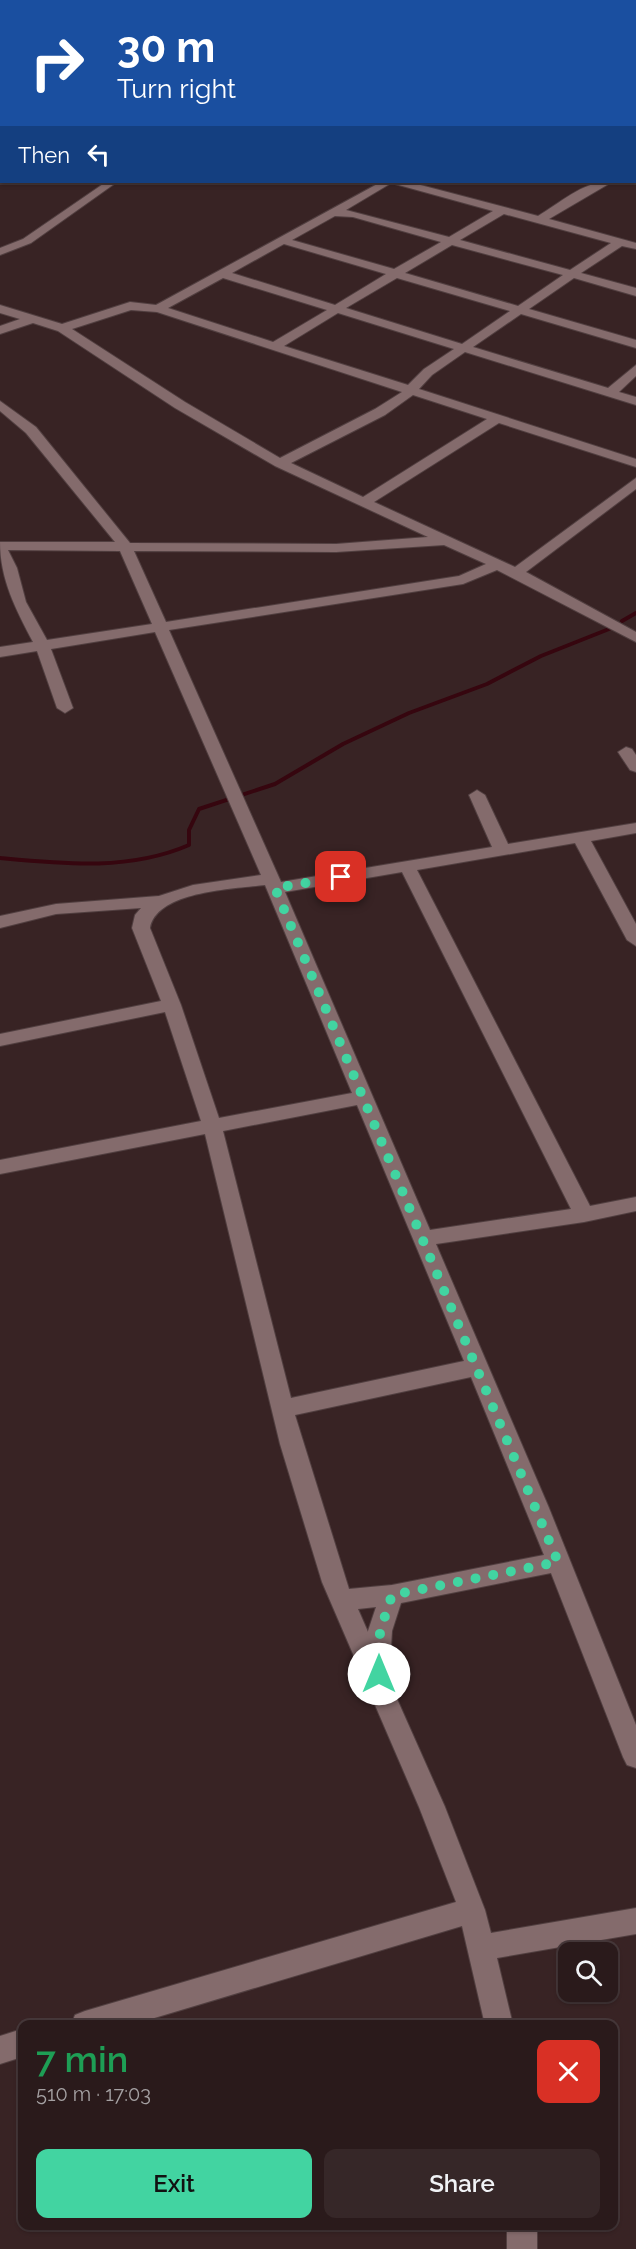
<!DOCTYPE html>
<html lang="en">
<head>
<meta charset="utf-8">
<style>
  :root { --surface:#2a1a1b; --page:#362728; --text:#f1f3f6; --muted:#a5a1a3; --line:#46383a; --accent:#42d4a1 }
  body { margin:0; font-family:Raleway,sans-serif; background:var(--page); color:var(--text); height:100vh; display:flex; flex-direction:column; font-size:22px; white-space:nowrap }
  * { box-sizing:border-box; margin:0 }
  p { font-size:20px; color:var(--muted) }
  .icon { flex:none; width:33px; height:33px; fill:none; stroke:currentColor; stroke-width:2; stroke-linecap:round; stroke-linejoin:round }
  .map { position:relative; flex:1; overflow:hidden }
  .drawer { position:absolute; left:18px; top:2020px; width:600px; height:210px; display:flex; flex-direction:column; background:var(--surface); border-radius:12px; box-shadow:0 2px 4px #0004,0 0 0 2px var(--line) }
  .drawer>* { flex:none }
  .banner { position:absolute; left:0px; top:0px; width:636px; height:183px; box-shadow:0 2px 4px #0004,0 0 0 2px var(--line); background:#1a4fa0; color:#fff; overflow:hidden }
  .tools { position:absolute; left:558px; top:1942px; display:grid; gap:12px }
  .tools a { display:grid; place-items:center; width:60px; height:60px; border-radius:12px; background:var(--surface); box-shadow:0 2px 4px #0004,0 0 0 2px var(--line); font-size:30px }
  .pin { position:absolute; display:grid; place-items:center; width:51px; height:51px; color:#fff; margin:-26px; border-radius:12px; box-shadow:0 3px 9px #0006 }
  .me { position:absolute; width:66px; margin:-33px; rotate:0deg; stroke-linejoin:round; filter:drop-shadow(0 0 4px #0008) }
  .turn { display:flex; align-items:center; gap:21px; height:126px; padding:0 18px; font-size:27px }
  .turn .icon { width:78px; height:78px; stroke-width:2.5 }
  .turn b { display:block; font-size:42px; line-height:51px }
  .then { display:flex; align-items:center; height:57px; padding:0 18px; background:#0003; gap:12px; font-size:22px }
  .round { display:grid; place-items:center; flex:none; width:63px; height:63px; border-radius:12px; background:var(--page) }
  .head { display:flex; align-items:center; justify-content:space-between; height:102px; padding:0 18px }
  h1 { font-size:36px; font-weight:600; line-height:45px; color:#1e9e55 }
  .primary-button { display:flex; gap:12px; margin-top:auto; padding:12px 18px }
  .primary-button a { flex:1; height:69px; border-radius:12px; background:var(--accent); color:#111; font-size:24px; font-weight:600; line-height:69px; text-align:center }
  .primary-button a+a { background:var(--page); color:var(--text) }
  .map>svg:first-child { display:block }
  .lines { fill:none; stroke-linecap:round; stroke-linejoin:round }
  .stream { stroke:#36060f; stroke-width:4 }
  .minor-casing { stroke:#513f40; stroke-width:2 }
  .minor { fill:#846b6c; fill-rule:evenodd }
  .route { stroke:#42d4a1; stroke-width:10; stroke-dasharray:0 18 }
</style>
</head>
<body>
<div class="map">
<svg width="636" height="2249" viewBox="0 0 636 2249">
  <rect width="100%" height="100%" fill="#382324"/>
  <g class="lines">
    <g class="stream">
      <polyline points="622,621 636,613"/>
      <path d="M0,858C64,864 129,871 189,845V830L199,809L275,784L343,744L409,713L487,684L541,656L609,629"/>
    </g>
    <g class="minor-casing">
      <g id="minor">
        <rect x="634" y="130" width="2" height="6"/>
        <rect x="634" y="166" width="2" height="6"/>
        <polygon points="106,182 117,182 31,243 0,255 0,248 23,239"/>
        <path d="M381,182H393L346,210L449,237L493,211L395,184L394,182H409L538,216C560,203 586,179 612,182L549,219L636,243V249L622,246L581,273L636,288V296L574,278L529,309L636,340V348L521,314L473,347L608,388L636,365V376L619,392L636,397V405L465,352L432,375L419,389L636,459V467L499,423L374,502L515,567L636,478V489L526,572L636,632V642L497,570L463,584L169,630L281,882L492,847L469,795L477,790L485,795L508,844L636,823V833L591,841L636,924V946L627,940L575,843L417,870L590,1206L636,1197V1211L584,1222L436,1244L549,1508L636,1725V1768L627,1765L623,1757L551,1573L401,1603L392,1631L389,1681L445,1807L485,1910L491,1933L636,1908V1934L497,1958L513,2025H485L462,1926L131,2025H71L75,2015L85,2011L456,1902L419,1807L322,1582L280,1444L205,1134L0,1174V1160L201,1121L165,1012L0,1046V1034L161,1001L132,928L135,915L141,908L56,914L0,928V916L56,904L159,896L193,885L261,875L155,632L51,649L73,708L65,713L57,708L37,651L0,657V647L33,642C16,610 0,579 0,542H115L26,433L0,411V401L36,427L130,543L336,544L428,537L275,466L175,408L58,331L33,323L0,334V326L20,319L0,313V305L62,324L130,302L156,305ZM504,214L611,243L570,270L460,240ZM335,216L353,217L441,242L394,269L292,240ZM284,244L386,274L335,305L232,273ZM452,245L563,275L518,306L405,273ZM223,278L327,310L273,342L168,308ZM397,278L510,311L462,344L346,308ZM131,310L157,312L402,392L375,409L280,458L185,402L72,329ZM338,313L454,349L424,369L408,385L284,346ZM413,395L487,419L363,497L291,463L385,415ZM444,545L486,564L459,576L166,622L134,551L336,552ZM8,550L120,551L152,624L47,640L26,602L17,568ZM402,872L571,1209L430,1230L285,892ZM265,885L352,1093L219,1118L181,1005L150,928C157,891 233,889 265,885ZM357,1105L464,1361L291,1398L223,1131ZM471,1377L544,1555L392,1585L349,1589L295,1415ZM376,1607L368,1631V1632L358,1609Z"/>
        <polygon points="626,747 632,749 636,755 636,772 630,770 618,752"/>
        <polygon points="22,2029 22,2057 0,2064 0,2036"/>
        <rect x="507" y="2226" width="30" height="23"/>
      </g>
    </g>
    <use href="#minor" class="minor"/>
  </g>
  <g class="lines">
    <polyline class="route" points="341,877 275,888 558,1562 392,1595 380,1631 379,1674"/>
  </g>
</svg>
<div class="tools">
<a><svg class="icon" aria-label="search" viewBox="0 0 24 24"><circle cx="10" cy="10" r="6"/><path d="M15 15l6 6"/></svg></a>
</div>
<div class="pin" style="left:341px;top:877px;background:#d93025"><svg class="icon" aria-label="arrive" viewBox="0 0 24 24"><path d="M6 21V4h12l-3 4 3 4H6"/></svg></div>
<svg class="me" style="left:379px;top:1674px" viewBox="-20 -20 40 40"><circle r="19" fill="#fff"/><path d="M0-13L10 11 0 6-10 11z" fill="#42d4a1"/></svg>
<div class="banner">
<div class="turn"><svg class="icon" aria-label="right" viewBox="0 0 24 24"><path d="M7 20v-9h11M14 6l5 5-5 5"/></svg><div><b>30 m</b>Turn right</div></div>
<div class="then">Then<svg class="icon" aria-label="left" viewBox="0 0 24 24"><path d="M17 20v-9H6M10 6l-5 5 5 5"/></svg></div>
</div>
<section class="drawer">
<div class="head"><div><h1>7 min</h1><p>510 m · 17:03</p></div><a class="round" style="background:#d93025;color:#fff"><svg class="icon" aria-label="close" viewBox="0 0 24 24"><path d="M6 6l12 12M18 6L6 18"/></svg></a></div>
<div class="primary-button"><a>Exit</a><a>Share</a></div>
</section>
</div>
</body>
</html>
